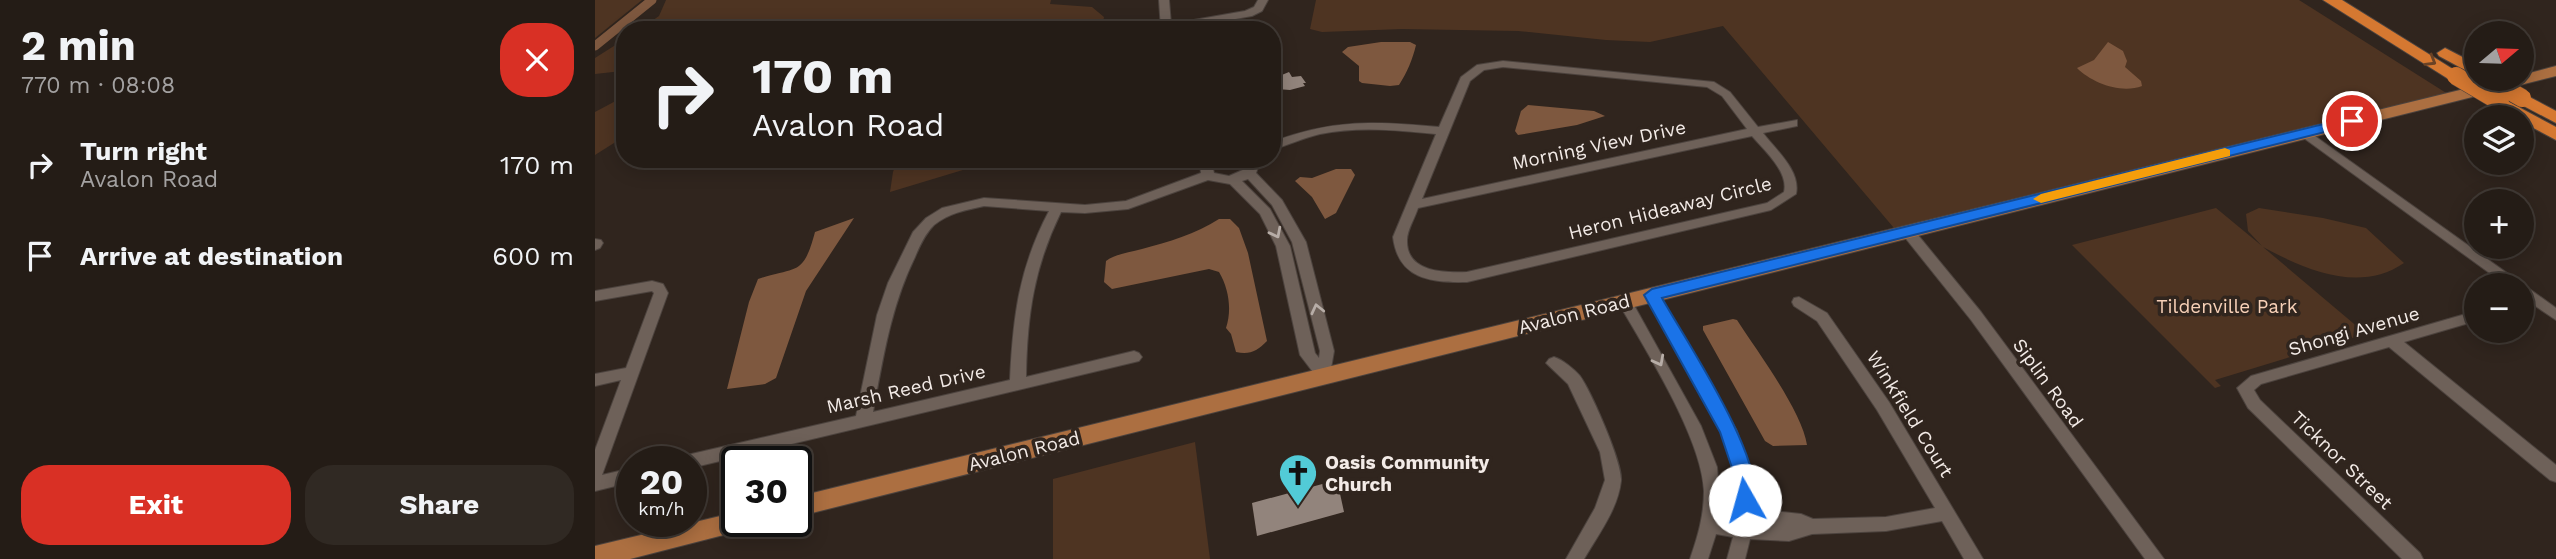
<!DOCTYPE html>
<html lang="en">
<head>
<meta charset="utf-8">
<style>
  :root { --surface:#241c16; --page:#302923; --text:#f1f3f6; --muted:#a3a1a1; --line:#413a35; --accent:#d93025 }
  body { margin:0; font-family:"Work Sans",sans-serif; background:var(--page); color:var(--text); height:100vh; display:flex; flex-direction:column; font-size:26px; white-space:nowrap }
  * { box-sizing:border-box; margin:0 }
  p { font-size:23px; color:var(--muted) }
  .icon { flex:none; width:38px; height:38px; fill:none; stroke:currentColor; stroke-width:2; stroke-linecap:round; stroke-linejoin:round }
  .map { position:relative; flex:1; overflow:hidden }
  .drawer { display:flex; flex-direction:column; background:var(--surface); width:595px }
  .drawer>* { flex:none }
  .hud { position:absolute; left:21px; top:21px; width:665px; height:147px; border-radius:28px; box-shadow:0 4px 18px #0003,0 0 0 2px var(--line); background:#241c16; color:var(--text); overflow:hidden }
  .needle { width:46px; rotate:71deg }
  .buttons { position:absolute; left:1869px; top:21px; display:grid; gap:14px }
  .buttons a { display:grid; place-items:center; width:70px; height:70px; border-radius:50%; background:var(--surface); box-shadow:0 4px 18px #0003,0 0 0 2px var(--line); font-size:35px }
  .speed { position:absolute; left:21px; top:446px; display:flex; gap:14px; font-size:35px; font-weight:700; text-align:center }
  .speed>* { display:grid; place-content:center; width:91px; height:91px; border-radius:50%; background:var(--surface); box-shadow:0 4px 18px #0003,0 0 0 2px var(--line); line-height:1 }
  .speed small { font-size:18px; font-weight:400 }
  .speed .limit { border:4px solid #111; border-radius:10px; background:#fff; color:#111 }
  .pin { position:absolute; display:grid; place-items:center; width:60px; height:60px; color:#fff; margin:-30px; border:4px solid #fff; border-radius:50%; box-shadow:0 2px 7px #0007 }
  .me { position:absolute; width:77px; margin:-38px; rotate:353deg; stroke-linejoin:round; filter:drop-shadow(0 0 5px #0008) }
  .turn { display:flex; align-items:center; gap:24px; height:147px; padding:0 21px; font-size:32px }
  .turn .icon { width:91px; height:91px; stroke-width:2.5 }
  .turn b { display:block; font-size:49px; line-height:60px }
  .round { display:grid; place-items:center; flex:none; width:74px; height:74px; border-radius:28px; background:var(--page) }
  .overview { display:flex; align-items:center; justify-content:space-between; height:119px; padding:0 21px }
  h1 { font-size:42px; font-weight:700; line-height:52px }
  .primary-button { display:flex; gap:14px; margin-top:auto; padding:14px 21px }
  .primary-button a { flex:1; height:80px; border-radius:28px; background:var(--accent); color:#fff; font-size:28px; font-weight:700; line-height:80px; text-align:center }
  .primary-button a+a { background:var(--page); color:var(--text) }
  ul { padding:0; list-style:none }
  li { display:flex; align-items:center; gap:21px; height:91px; padding:0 21px }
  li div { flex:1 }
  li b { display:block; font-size:26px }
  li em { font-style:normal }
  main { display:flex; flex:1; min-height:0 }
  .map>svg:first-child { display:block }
  .green { fill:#4e3422 }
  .water { fill:#7e583f }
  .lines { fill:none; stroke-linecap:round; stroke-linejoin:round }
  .canal { stroke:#7e583f; stroke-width:9 }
  .building { fill:#92847c }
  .minor-casing { stroke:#4c433e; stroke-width:2 }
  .major-casing { stroke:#4c433e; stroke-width:2 }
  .highway-casing { stroke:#4c433e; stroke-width:2 }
  .minor { fill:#6e6159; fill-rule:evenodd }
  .major { fill:#ac6f41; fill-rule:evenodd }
  .highway { fill:#d57831; fill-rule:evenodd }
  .highway-bridge-casing { stroke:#4c433e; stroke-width:19; stroke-linecap:butt }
  .highway-bridge { stroke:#d57831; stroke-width:18 }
  .oneway { stroke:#6a4225 }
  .oneway2 { stroke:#b7ada7 }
  .route { fill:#1a73e8; stroke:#114b97; stroke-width:2 }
  .slow { fill:#f59e0b }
  .labels { text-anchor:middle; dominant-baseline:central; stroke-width:7; stroke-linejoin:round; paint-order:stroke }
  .street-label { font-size:19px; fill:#f3ebe7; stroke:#30251e }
  .park-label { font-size:19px; fill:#f7d0b7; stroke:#30251e }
  .poi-label { font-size:19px; font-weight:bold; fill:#f3ebe7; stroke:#30251e; text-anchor:start }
</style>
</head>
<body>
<main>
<section class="drawer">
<div class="overview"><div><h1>2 min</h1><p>770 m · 08:08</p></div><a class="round" style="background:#d93025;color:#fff"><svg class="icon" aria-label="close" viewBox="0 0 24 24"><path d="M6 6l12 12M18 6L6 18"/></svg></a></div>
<ul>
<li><svg class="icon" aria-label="right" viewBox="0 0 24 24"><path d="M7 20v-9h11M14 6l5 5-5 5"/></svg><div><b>Turn right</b><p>Avalon Road</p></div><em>170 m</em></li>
<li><svg class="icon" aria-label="arrive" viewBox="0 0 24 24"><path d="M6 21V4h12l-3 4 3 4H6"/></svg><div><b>Arrive at destination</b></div><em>600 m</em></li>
</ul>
<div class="primary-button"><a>Exit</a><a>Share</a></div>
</section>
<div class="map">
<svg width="1961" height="559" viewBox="0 0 1961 559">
  <rect width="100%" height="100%" fill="#30251e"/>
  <g class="green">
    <polygon points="0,0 47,0 0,38"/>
    <polygon points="71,0 456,0 455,4 497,7 509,17 506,30 44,30 64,16"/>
    <polygon points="721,0 1704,0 1856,96 1304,234 1128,26 1055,42 1011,40 923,31 807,29 727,32 715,29"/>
    <polygon points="30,39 30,75 27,71 0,74 0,58"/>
    <polygon points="30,96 30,136 0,155 0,112"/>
    <polygon points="303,159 401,159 401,160 295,192 298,172"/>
    <path d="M1621,208L1667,246L1653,231L1651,214L1664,208L1728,218L1771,228L1809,263C1764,294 1709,269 1668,247L1771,334L1620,380L1626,386L1620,388L1477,245Z"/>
    <polygon points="600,442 615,559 458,559 458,479"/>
  </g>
  <g class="water">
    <path d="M786,42H815L821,45C818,58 812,73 804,85L795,86L767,83L764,81V66L747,52L753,47Z"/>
    <path d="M1513,42L1528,51L1532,61L1530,67L1546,81L1547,86C1526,94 1497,83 1482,68L1499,60Z"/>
    <polygon points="933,105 999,111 1010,116 982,125 923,135 920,131 926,111"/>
    <polygon points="741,169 756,169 760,175 741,213 730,219 717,197 700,181 705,177 717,178"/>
    <path d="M259,218L211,291L181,378L170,384L132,389L154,302L163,279C202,266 208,277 220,232Z"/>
    <path d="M624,219H635L644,228L653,253L672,341C662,351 655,355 641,352L636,334L631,328C637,310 634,289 624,272L614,269L517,289L509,282L511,261C522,253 534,253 547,249C573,242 601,234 624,219Z"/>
    <path d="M1138,319L1142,320C1162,351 1207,411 1212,445L1178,446L1170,441L1108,330V326Z"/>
  </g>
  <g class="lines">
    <polyline class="canal" points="0,46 57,0"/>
  </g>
  <g class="building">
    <polygon points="694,72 697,77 706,76 711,83 708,83 710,86 695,90 682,89 677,79"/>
    <polygon points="742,480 749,512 662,536 657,503"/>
  </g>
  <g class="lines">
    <g class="minor-casing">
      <g id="minor">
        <polygon points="564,0 574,0 576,24 650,11 659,7 663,0 673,0 667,11 657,16 579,30 566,30"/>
        <path d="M908,61L1119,82L1135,92L1163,127L1202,120V126L1168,133C1181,150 1206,171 1201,194L1176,210L872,282C836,283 803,279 798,237L841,134C803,130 763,126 725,134C708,138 693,145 677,150V142C738,119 781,121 844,127L866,77L882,65ZM908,67L1112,87L1127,96L1152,129L827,199L875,81L889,70ZM1157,136C1169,150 1194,172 1189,192L1172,203L872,272C848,273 811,272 812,240C812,230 820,218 823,208Z"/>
        <polygon points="1710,129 1961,308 1961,320 1927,297 1927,285 1911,285 1706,136 1704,133"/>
        <path d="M609,159H621L617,165L619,173L634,176L650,169L654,159H666L661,173L687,200L711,242L739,351L734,380H724L705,355L681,246L665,214L635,184L613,180L533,209L490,213L466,212C439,267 432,315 431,377L539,351L544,353L547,357L544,361L96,468V462H84L86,457L92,455L261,416L282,315L293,283L318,232L331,218L347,208L389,198L490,205L531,201L606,173L605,165ZM653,179L677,205L697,242L725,351L724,358L720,353L695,246L675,209L647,181ZM389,206L454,211C424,268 418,316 415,380L278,412C288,358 296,306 320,257C325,245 330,234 339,225C354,213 371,210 389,206Z"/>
        <polygon points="1313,228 1318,229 1386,312 1569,559 1550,559 1376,320 1308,235 1306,232 1308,229"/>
        <polygon points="0,239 6,240 8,243 5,248 0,250"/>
        <polygon points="57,281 68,284 73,293 7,475 37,468 37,482 0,491 0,450 26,380 0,386 0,374 31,368 59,293 57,291 0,301 0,291"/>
        <path d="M1057,290L1062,291L1142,431L1156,479L1158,509L1206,514L1218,519L1291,517L1340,508L1282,410L1222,321L1199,306L1197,302L1199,298L1204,297L1232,313L1294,402L1388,559H1369L1347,521L1291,531L1217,534L1194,541L1155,539L1150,559H1132L1138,537L1121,534L1113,559H1095C1103,536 1109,515 1109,491C1107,438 1050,349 1023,302L1025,298H1035L1106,426L1122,467L1125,503L1141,507L1136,463L1126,432L1050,295ZM1124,517L1140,521V522L1124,519Z"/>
        <polygon points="1881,311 1881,321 1809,342 1961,465 1961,482 1955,480 1794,347 1666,384 1659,390 1665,400 1825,553 1828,559 1807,559 1653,408 1642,388 1656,376"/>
        <path d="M959,357C968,360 979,369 985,376C996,391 1028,464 1026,481C1023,509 1003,535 989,559H971L1000,508L1010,480L1005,452L973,384L951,363L954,359Z"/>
      </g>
    </g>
    <g class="major-casing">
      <g id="major">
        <polygon points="1961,66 1961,76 201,517 201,497 1910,79 1927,79 1927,75"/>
        <polygon points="142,512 142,522 156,522 152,529 35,559 0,559 0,546"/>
      </g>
    </g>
    <g class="highway-casing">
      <g id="highway">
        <polygon points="1728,0 1747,0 1869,76 1867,80 1855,80"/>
        <polygon points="1850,48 1881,64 1881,76 1844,56 1842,53"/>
        <polygon points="1927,93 1961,111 1961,123 1921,102 1918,98"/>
        <path d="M1905,97L1961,127V140L1927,122V117C1916,117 1903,111 1896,102L1899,98Z"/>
      </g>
    </g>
    <use href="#minor" class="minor"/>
    <use href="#major" class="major"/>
    <use href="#highway" class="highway"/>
    <g class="highway-bridge-casing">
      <g id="highway-bridge">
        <polyline points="1861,76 1905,102"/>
        <polyline points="1894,79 1927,98"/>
      </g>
    </g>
    <use href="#highway-bridge" class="highway-bridge"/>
  </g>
  <defs><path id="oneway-chevron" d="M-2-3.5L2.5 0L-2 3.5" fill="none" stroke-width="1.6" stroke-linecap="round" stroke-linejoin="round" transform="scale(1.75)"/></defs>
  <use class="oneway" href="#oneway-chevron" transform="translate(1836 61) rotate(31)"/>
  <g class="oneway2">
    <use href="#oneway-chevron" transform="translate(681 233) rotate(63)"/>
    <use href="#oneway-chevron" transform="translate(722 309) rotate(-103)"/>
    <use href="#oneway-chevron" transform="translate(1064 361) rotate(62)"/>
  </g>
  <path class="route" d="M1757,117L1762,118V124L1067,298C1088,336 1176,467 1157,505L1150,508L1143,505L1137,468L1125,432L1049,295L1057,289Z"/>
  <polygon class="slow" points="1630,148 1635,150 1635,156 1446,203 1438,199 1446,194"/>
  <defs>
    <g id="church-pin" transform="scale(2.0125)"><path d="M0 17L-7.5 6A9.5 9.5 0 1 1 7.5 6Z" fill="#52cbd7" stroke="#30251e"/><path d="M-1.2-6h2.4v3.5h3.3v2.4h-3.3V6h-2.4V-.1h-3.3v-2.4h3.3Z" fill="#111"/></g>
  </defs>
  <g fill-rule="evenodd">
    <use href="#church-pin" x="703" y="473"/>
  </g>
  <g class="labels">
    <g class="street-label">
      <text transform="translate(1004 145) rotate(-12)">Morning View Drive</text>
      <text transform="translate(1075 208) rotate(-14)">Heron Hideaway Circle</text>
      <text transform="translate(979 314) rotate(-14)">Avalon Road</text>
      <text transform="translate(1759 331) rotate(-16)">Shongi Avenue</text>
      <text transform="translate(1453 383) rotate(54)">Siplin Road</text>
      <text transform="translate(311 389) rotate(-13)">Marsh Reed Drive</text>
      <text transform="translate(1315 414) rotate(58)">Winkfield Court</text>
      <text transform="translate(429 451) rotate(-14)">Avalon Road</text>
      <text transform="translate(1747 460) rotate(44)">Ticknor Street</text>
    </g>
    <g class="park-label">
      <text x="1632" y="306">Tildenville Park</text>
    </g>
    <g class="poi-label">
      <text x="730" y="462">Oasis Community<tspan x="730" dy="22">Church</tspan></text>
    </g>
  </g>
</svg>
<div class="buttons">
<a><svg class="needle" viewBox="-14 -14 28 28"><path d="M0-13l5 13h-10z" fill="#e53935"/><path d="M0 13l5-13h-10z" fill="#a3a1a1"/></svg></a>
<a><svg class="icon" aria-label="layers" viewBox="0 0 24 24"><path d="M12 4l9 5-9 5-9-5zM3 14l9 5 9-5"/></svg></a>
<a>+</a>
<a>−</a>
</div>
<div class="speed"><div>20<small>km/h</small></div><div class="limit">30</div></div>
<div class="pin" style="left:1757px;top:121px;background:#d93025"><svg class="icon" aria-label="arrive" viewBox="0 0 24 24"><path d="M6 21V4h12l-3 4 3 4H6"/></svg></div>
<svg class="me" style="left:1150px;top:500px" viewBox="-20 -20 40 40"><circle r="19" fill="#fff"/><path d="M0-13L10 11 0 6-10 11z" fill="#1a73e8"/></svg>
<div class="hud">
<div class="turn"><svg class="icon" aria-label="right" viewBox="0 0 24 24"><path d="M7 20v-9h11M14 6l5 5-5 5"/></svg><div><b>170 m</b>Avalon Road</div></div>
</div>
</div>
</main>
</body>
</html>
